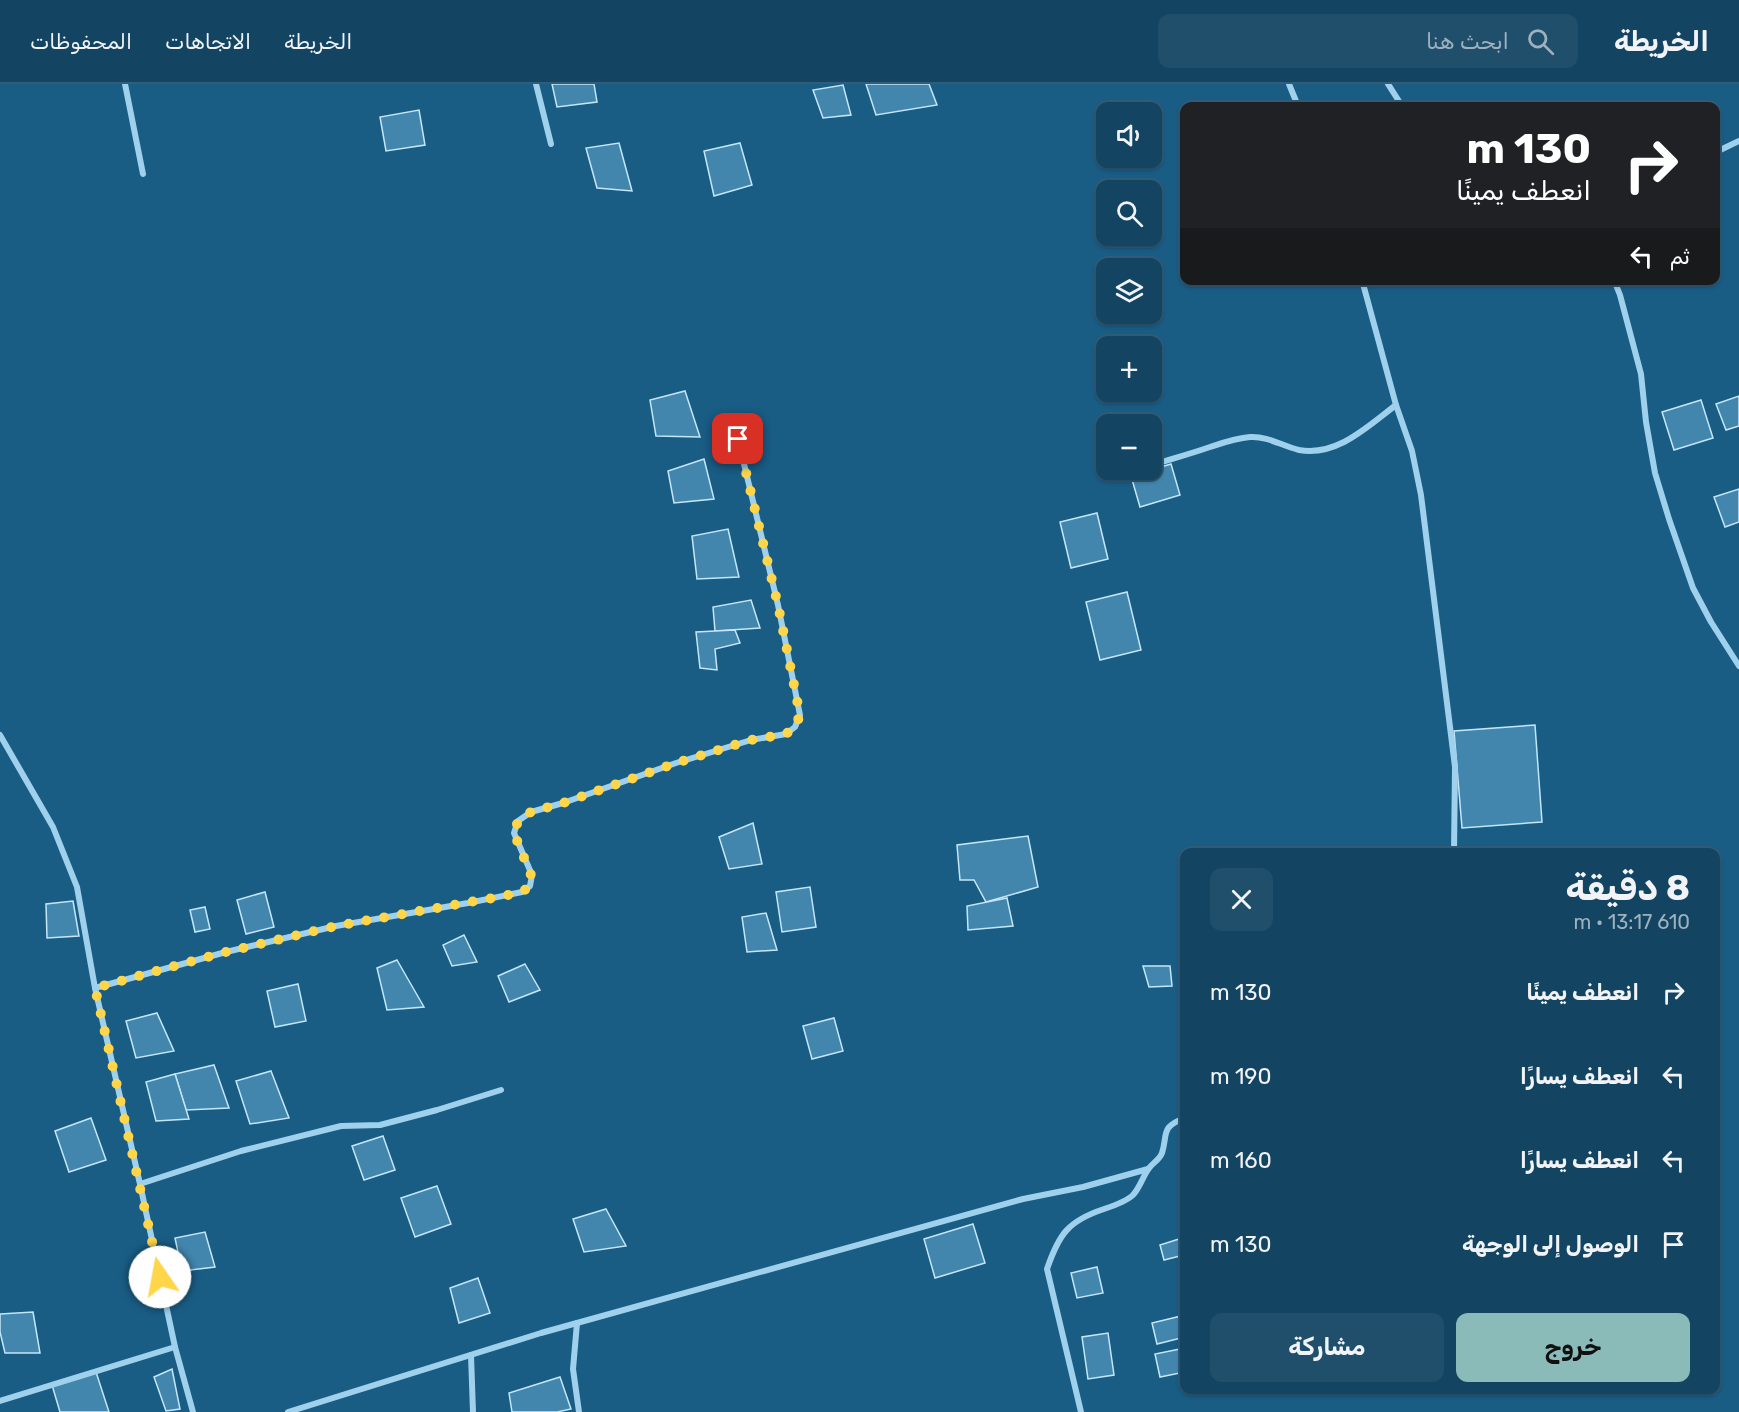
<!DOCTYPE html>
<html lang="ar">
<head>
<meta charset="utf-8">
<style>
  :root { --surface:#134563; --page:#204f6c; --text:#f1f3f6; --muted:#9db1be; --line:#325d78; --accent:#8bbbb9 }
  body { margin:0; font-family:Rubik,"Noto Sans Arabic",sans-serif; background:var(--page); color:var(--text); direction:rtl; height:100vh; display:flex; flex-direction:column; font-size:22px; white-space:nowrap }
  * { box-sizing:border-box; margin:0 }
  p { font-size:20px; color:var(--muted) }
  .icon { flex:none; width:33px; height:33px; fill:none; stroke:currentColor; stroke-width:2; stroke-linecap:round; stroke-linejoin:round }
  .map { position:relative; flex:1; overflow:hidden; direction:ltr }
  .sheet { position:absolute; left:1180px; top:764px; width:540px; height:546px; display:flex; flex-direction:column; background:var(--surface); border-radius:12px; box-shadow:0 2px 4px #0004,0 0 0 2px var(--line); direction:rtl }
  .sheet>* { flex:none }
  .top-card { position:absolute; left:1180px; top:18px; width:540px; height:183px; border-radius:12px; box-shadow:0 2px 4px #0004,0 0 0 2px var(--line); direction:rtl; background:#202124; color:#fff; overflow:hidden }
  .fabs { position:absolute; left:1096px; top:18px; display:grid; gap:12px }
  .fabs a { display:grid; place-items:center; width:66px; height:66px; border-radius:12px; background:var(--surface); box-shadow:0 2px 4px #0004,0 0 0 2px var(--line); font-size:30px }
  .pin { position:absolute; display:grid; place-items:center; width:51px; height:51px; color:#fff; margin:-26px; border-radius:12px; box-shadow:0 3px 9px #0006 }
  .me { position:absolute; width:66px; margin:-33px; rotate:348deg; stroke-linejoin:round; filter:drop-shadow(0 0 4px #0008) }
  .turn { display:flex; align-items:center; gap:21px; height:126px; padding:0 30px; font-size:27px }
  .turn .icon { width:78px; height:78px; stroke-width:2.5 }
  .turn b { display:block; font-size:42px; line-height:51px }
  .then { display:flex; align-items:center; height:57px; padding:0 30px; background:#0003; gap:12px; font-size:22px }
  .round { display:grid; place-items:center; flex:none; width:63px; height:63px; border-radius:12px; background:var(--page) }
  .headline { display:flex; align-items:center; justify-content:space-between; height:102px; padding:0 30px }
  h1 { font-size:36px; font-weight:700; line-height:45px }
  .cta { display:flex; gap:12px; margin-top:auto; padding:12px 30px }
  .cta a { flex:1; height:69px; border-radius:12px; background:var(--accent); color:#111; font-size:24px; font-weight:700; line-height:69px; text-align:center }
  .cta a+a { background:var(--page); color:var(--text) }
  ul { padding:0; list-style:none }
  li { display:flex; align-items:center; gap:18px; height:84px; padding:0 30px }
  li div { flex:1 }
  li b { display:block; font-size:22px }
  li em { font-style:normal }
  header { display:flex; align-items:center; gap:36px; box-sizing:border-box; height:84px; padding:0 30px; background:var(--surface); border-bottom:2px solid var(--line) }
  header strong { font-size:28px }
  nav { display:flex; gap:33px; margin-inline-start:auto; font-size:21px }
  .search { width:420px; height:54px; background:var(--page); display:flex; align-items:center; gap:15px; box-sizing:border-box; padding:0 21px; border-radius:12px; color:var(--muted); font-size:22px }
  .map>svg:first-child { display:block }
  .building { fill:#4286ae; stroke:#c4e6f9; stroke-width:1.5 }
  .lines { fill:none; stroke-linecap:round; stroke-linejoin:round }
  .street { stroke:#9fd0ec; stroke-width:6 }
  .route { stroke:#ffd54a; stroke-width:10; stroke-dasharray:0 18 }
</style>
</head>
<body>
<header>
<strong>الخريطة</strong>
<div class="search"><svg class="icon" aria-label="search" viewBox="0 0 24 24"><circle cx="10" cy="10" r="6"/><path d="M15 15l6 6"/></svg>ابحث هنا</div>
<nav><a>الخريطة</a><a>الاتجاهات</a><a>المحفوظات</a></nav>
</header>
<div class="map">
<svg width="1739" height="1328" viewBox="0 0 1739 1328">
  <rect width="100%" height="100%" fill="#195c84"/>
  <g class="building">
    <polygon points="552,0 594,0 597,18 557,23"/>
    <polygon points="866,0 929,0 937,21 876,31"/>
    <polygon points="843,1 851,31 823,34 813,6"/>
    <polygon points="419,26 425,61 386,67 380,33"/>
    <polygon points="619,59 632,107 597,104 586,64"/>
    <polygon points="740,59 752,101 714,112 704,67"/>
    <polygon points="685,307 700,353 656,352 650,316"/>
    <polygon points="1739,312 1739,342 1726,346 1716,320"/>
    <polygon points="1701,316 1713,354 1674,366 1662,328"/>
    <polygon points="704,375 714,415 674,419 668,387"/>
    <polygon points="1171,380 1180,411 1140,423 1131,392"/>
    <polygon points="1739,405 1739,438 1725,443 1714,413"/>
    <polygon points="1097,429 1108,475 1071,484 1060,438"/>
    <polygon points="728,445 739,493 697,495 692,452"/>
    <polygon points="1127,508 1141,566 1100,576 1086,518"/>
    <polygon points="751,516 760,544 715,547 713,523"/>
    <polygon points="735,546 740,559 715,565 717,586 700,584 696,548"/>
    <polygon points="1535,641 1542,738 1462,744 1454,647"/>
    <polygon points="753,739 762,780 729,785 719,753"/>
    <polygon points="1028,752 1038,803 986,818 974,796 960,796 957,761"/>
    <polygon points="810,803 816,843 782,848 776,808"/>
    <polygon points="265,808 274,843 246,850 237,816"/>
    <polygon points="1007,814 1013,842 968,846 967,822"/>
    <polygon points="73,817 79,852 47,854 46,820"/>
    <polygon points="205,823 210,845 195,848 190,826"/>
    <polygon points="766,829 777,866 747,868 742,833"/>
    <polygon points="464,851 477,878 452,882 443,861"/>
    <polygon points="397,876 424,923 387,926 377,884"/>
    <polygon points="525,880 540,906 509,918 498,892"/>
    <polygon points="1143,882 1170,882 1172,902 1149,903"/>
    <polygon points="298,900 306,937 275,943 267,907"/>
    <polygon points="157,929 174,967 136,974 126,937"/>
    <polygon points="834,934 843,967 812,975 803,942"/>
    <polygon points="214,981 229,1024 186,1026 175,990"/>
    <polygon points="271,987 289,1034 250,1040 236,997"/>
    <polygon points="175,990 189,1035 156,1037 146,998"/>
    <polygon points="91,1034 106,1076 69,1088 55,1047"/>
    <polygon points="383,1052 395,1086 364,1096 352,1062"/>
    <polygon points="437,1102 451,1140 415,1153 401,1114"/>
    <polygon points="606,1125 626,1162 584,1168 573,1135"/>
    <polygon points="973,1140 985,1179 935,1194 924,1155"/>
    <polygon points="205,1148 215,1183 182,1187 175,1154"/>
    <polygon points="1179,1155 1184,1171 1164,1176 1160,1161"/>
    <polygon points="1097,1183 1103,1209 1077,1214 1071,1189"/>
    <polygon points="478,1194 490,1229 459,1239 450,1204"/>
    <polygon points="33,1228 40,1269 5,1269 0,1248 0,1230"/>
    <polygon points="1181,1232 1185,1253 1157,1260 1152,1239"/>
    <polygon points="1108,1249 1114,1291 1088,1295 1082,1253"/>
    <polygon points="1185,1264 1185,1288 1160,1293 1155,1270"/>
    <polygon points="172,1285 180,1325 166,1327 154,1293"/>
    <polygon points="96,1288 109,1328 60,1328 52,1301"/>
    <polygon points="560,1293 571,1325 557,1328 512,1328 509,1309"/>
  </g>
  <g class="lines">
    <g class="street">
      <polyline points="125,0 143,90"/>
      <polyline points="536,0 551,60"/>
      <polyline points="1289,0 1298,22"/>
      <polyline points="1388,0 1402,22"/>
      <polyline points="1716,68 1739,57"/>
      <polyline points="1362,196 1396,321 1412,367 1421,411 1455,683 1454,768"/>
      <polyline points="1614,196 1620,211 1641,290 1646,338 1655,389 1669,435 1693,504 1711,538 1739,582"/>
      <path d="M1152,381C1171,375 1190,370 1210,363C1222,359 1236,354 1250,353C1268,352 1282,362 1299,366C1337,373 1368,342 1396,321"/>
      <polyline points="1109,392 1134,386"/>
      <polyline points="0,651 53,743 77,803 95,904 140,1100 175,1263 193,1328"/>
      <polyline points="95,904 226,868 336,842 468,819 522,808 530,802 532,791 514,749 518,737 531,728 563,719 676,679 751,656 786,650 795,643 800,631 778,521 738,355"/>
      <polyline points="140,1100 241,1067 341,1042 380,1041 437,1026 501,1006"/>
      <polyline points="577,1239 573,1285 579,1328"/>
      <polyline points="471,1271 473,1328"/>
      <polyline points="0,1317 175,1263"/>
      <polyline points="288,1328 541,1249 1023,1115 1083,1103 1148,1085"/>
      <path d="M1081,1328L1047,1185C1059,1150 1068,1137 1104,1125C1113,1122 1127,1117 1133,1111C1141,1102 1143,1091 1150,1083C1153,1079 1160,1075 1162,1069C1168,1050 1160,1043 1185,1034"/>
    </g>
  </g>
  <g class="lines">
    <polyline class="route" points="160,1193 95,904 226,868 336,842 504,812 522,808 530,802 531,791 514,749 518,737 531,728 563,719 676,679 751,656 786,650 795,643 800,631 778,521 738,355"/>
  </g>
</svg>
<div class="fabs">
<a><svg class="icon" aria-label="sound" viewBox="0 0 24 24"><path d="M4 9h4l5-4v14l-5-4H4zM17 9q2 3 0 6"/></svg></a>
<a><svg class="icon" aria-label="search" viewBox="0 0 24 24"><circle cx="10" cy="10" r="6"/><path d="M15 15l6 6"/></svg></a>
<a><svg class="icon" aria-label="layers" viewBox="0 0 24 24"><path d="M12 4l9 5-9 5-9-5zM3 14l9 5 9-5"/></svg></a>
<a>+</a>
<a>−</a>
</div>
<div class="pin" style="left:738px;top:355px;background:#d93025"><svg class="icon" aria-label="arrive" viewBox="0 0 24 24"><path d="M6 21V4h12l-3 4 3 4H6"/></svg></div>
<svg class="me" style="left:160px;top:1193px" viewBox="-20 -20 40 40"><circle r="19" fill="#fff"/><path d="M0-13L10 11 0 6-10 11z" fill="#ffd54a"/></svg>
<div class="top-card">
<div class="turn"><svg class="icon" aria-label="right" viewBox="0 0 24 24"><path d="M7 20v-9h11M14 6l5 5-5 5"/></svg><div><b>130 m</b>انعطف يمينًا</div></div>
<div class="then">ثم<svg class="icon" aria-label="left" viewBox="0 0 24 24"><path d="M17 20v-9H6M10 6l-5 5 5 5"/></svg></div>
</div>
<section class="sheet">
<div class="headline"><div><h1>8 دقيقة</h1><p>610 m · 13:17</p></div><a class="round"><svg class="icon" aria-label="close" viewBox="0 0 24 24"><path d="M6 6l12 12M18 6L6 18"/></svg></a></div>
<ul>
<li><svg class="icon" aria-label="right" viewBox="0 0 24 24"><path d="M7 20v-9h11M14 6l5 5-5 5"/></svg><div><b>انعطف يمينًا</b></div><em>130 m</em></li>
<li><svg class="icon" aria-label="left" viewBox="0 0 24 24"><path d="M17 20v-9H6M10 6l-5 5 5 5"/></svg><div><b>انعطف يسارًا</b></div><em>190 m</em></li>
<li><svg class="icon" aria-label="left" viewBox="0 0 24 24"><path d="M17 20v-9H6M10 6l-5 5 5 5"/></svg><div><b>انعطف يسارًا</b></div><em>160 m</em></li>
<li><svg class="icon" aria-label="arrive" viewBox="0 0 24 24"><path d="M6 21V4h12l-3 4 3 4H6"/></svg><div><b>الوصول إلى الوجهة</b></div><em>130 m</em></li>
</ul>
<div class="cta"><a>خروج</a><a>مشاركة</a></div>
</section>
</div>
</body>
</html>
